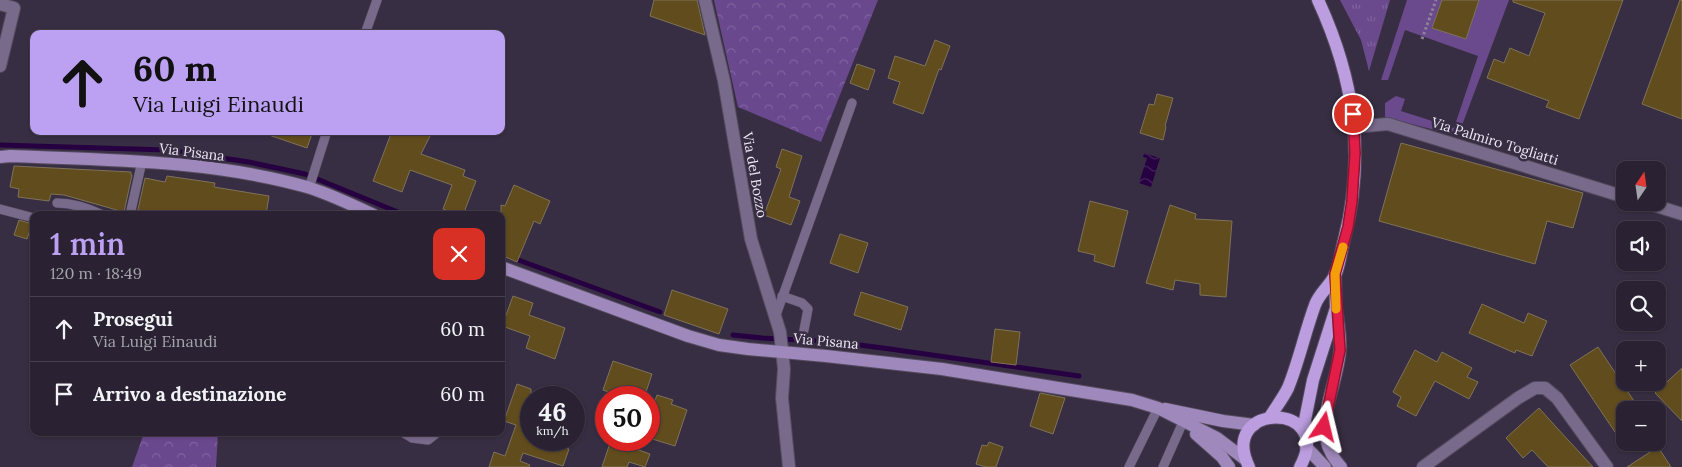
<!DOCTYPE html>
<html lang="it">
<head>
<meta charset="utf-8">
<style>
  :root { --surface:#2a2232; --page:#322a3a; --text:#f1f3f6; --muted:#a5a4ac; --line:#463f4d; --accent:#bca0f2 }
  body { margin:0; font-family:Lora,serif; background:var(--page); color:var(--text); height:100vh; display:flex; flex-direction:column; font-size:19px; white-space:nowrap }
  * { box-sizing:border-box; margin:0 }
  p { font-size:16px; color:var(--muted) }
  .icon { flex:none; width:28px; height:28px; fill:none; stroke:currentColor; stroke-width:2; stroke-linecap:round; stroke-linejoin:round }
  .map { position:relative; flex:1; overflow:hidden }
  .panel { position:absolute; left:30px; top:211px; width:475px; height:225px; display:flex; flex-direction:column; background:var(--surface); border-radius:10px; box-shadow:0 1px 4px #0004,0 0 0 1px var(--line) }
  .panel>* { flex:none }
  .hud { position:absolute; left:30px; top:30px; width:475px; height:105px; border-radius:10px; box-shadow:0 1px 4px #0004,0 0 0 1px var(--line); background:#bca0f2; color:#111; overflow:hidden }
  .needle { width:32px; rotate:13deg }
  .tools { position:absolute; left:1616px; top:161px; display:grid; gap:10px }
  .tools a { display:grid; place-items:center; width:50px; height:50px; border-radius:10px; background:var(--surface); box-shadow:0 1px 4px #0004,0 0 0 1px var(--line); font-size:25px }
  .speed { position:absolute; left:520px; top:386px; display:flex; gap:10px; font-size:25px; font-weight:700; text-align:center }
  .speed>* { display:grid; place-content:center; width:65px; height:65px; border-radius:50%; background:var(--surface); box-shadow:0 1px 4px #0004,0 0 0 1px var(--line); line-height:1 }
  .speed small { font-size:12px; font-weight:400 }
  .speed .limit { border:8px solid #d22; background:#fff; color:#111 }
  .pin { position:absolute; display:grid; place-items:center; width:42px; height:42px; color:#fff; margin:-21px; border:2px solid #fff; border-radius:50%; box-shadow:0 1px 5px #0007 }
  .me { position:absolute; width:55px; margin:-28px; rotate:10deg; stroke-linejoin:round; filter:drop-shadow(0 0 4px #0008) }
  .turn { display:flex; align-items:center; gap:18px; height:105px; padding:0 20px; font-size:22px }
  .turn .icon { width:65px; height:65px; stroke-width:2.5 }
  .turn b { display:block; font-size:35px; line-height:42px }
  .round { display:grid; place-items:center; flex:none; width:52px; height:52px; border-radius:10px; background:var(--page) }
  .summary { display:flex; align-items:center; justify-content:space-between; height:85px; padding:0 20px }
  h1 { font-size:30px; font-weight:600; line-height:38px; color:var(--accent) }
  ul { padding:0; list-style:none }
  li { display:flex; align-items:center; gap:15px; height:65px; padding:0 20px; border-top:1px solid var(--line) }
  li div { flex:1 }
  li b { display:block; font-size:19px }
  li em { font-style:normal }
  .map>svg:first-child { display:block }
  .grass { fill:#6a498d }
  .forest { fill:url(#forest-crowns) }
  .park { fill:url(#park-tufts) }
  .water { fill:url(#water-waves) }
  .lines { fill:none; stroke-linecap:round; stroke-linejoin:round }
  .stream { stroke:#260041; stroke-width:5 }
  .building { fill:#614c1d; stroke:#7e7259 }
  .lane-casing { stroke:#554c5f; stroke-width:10 }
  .street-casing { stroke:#554c5f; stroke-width:14 }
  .secondary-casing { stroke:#554c5f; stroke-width:14 }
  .primary-casing { stroke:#554c5f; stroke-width:14 }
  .path { stroke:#8c8496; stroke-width:3; stroke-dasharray:2.5 2.5; stroke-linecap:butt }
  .lane { stroke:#786a8a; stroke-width:9 }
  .street { stroke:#786a8a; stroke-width:12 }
  .secondary { stroke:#9f88bb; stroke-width:12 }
  .primary { stroke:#bc9ee0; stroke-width:12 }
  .route-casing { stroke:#92132f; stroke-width:12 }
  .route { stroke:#e11d48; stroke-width:9 }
  .slow { stroke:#f59e0b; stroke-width:9 }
  .labels { text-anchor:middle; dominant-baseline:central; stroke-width:5; stroke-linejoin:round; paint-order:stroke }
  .street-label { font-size:14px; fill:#ede7f5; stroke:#382e43 }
</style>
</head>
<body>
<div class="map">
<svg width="1682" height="467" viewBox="0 0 1682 467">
  <defs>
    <pattern id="forest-crowns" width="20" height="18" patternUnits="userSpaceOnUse" patternTransform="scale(1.25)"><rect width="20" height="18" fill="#6a488e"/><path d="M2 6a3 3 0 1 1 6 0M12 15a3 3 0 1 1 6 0" fill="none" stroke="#80629e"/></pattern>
    <pattern id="park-tufts" width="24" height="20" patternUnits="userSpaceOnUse" patternTransform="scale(1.25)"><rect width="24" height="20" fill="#6a498d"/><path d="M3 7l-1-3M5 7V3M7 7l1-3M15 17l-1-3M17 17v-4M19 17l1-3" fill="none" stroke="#80639e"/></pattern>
    <pattern id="water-waves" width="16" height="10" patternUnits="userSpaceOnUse" patternTransform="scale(1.25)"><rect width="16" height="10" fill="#260041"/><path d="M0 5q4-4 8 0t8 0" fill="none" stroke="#46255d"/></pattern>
  </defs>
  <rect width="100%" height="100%" fill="#382e43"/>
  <polygon class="grass" points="1407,0 1509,0 1458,136 1385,117 1385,103 1396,96 1405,99 1401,111 1454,128 1478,56 1405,30 1388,80 1381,80"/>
  <g class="forest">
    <polygon points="714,0 878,0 821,142 738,107"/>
    <polygon points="144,433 218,433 216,467 132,467"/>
  </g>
  <polygon class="park" points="1340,0 1390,0 1369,71 1361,40"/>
  <polygon class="water" points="1144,153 1160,158 1151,187 1139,183 1147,158 1143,157"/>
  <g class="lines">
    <g class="stream">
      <polyline points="0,145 167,150 249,162 305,174 405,215"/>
      <polyline points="513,258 660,312"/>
      <polyline points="733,335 762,338 837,342 890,349 1079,376"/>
    </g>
  </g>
  <g class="building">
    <polygon points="654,0 697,0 705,35 650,16"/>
    <polygon points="1442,0 1479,0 1466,39 1432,28"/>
    <polygon points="1513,0 1623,0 1579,119 1546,107 1549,101 1487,78 1494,59 1504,63 1510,48 1529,56 1545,13 1513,2"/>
    <polygon points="1680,0 1682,0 1682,119 1642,104"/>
    <polygon points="935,40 950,46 941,70 939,69 923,114 893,103 900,82 888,78 895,56 925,66"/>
    <polygon points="857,64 875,70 868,90 850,83"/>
    <polygon points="1157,94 1173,98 1165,126 1166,127 1163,140 1140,133 1149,104 1154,105"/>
    <polygon points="264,131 313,131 307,148 263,133"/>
    <polygon points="392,131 419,131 430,136 421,154 465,170 463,176 476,181 463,215 458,215 443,209 452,185 410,170 402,192 373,181"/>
    <polygon points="1401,143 1583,193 1573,228 1547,221 1535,264 1379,221"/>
    <polygon points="782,149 802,156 789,197 800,201 791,225 764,215 781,169 776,167"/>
    <polygon points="14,166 131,172 131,175 132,175 124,212 64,195 51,194 49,201 18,197 19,189 10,187"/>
    <polygon points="167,176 215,183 214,187 269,196 266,215 142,215 137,214 145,178 165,182"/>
    <polygon points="514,185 550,201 540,224 534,221 517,262 501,255 501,205 505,206"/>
    <polygon points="1090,201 1128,211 1114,267 1094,261 1095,255 1078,251"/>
    <polygon points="1170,205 1196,214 1195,219 1232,221 1226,297 1200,295 1200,284 1175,280 1173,290 1146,283"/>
    <polygon points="19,220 32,224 27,239 14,235"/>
    <polygon points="840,234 868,243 858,273 830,263"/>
    <polygon points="672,290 728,309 719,334 664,315"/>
    <polygon points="861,292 908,307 901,330 854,315"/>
    <polygon points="513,296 533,303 529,315 565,328 555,359 526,348 530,336 502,326"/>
    <polygon points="1482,304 1524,323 1528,313 1547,321 1532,356 1516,350 1515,353 1469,333"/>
    <polygon points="995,329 1020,332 1016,365 991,362"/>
    <polygon points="1598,347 1640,410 1625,410 1625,430 1617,435 1570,365"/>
    <polygon points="1415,350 1437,362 1442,352 1472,368 1467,377 1478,382 1469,399 1435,381 1416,416 1397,406 1401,397 1393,392"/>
    <polygon points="613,361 652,374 644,398 625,398 603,390"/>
    <polygon points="1682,368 1682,421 1655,393"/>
    <polygon points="517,384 531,389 531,440 542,440 569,449 563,466 523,453 520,461 530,465 529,467 489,467 494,452 505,456 516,425 504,421"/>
    <polygon points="1040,393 1065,398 1053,434 1030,426"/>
    <polygon points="657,395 673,400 671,404 687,410 675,446 649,438 654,418 649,417"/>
    <polygon points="1539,408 1557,428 1593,467 1548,467 1532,450 1523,458 1506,438"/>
    <polygon points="611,440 650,454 645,467 629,462 627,467 602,467"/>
    <polygon points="989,442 1003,447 996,467 986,467 976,464 982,445 987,446"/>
    <polygon points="1658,447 1671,467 1627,467"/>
  </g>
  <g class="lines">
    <g class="lane-casing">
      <g id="lane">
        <polyline points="365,34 377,0"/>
        <polyline points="309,188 327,131"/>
        <path d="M57,203C73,203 88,208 103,215"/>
        <polyline points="0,209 34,218"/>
        <polyline points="130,215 142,161"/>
        <polyline points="782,296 802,303 808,309 804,330"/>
        <polyline points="776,315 852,103"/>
        <polyline points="402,432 412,438 428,440 438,432"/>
        <polyline points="1129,467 1158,408"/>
        <polyline points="1163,467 1183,422"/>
      </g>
    </g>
    <g class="street-casing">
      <g id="street">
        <polyline points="705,0 724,81 751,239 780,332 784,369 782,398 789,467"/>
        <polyline points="0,4 14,8 0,66"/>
        <polyline points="1354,127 1388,124 1625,197"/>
        <polyline points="1644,202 1682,214"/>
        <polyline points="1423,467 1518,398 1535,388 1545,388 1557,398 1607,467"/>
      </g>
    </g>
    <g class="secondary-casing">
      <g id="secondary">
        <path d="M0,157L10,156C110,160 211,160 307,187C330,194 352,205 374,215"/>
        <polyline points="501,267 688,336 719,345 748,349 826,356 942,369 1132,400 1158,408 1217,438 1246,460"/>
        <path d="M1336,308C1338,322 1341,337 1340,350C1337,392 1307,430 1341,467"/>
        <polyline points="1165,409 1223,421 1254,425"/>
        <polyline points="1196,434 1222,457 1229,467"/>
        <polyline points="1306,447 1325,467"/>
      </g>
    </g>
    <g class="primary-casing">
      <g id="primary">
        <path d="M1270,417C1276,407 1283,398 1288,388C1299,361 1305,332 1315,305C1319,293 1331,285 1336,273C1340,263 1341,251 1344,240C1366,155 1354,78 1318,0"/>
        <polyline points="1303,430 1313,380 1336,308 1335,274"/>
        <path d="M1249,467C1217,401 1336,401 1300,467"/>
      </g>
    </g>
    <polyline class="path" points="1422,39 1436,0"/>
    <use href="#lane" class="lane"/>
    <use href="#street" class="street"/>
    <use href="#secondary" class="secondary"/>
    <use href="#primary" class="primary"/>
  </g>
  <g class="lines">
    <g class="route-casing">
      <polyline id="route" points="1324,427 1340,350 1335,274 1348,227 1352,201 1355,153 1353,114"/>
    </g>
    <use href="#route" class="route"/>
    <polyline class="slow" points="1336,309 1335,274 1343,247"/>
  </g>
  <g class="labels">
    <g class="street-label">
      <text transform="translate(1495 141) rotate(17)">Via Palmiro Togliatti</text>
      <text transform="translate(192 152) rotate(7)">Via Pisana</text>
      <text transform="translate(755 175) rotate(80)">Via del Bozzo</text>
      <text transform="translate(826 341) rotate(5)">Via Pisana</text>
    </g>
  </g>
</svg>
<div class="tools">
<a><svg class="needle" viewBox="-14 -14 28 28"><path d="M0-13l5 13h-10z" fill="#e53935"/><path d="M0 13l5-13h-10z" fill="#a5a4ac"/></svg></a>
<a><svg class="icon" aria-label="sound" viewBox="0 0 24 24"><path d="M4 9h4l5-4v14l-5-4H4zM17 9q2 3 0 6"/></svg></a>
<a><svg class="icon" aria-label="search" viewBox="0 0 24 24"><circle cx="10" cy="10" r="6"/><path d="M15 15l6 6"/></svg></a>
<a>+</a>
<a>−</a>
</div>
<div class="speed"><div>46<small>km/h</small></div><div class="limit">50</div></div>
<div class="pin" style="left:1353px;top:114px;background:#d93025"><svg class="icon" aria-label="arrive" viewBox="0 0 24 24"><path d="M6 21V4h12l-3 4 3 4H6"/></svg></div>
<svg class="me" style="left:1324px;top:427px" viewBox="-20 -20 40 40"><path d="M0-17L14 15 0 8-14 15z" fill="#e11d48" stroke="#fff" stroke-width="4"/></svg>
<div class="hud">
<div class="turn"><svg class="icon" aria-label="ahead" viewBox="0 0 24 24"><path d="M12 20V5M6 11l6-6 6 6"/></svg><div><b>60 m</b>Via Luigi Einaudi</div></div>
</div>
<section class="panel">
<div class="summary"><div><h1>1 min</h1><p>120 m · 18:49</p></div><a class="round" style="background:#d93025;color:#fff"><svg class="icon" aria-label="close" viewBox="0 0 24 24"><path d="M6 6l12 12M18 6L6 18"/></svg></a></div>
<ul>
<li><svg class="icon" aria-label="ahead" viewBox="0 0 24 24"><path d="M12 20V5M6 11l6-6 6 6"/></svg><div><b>Prosegui</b><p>Via Luigi Einaudi</p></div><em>60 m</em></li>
<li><svg class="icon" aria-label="arrive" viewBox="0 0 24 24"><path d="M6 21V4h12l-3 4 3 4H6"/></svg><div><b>Arrivo a destinazione</b></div><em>60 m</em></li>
</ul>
</section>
</div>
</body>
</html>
